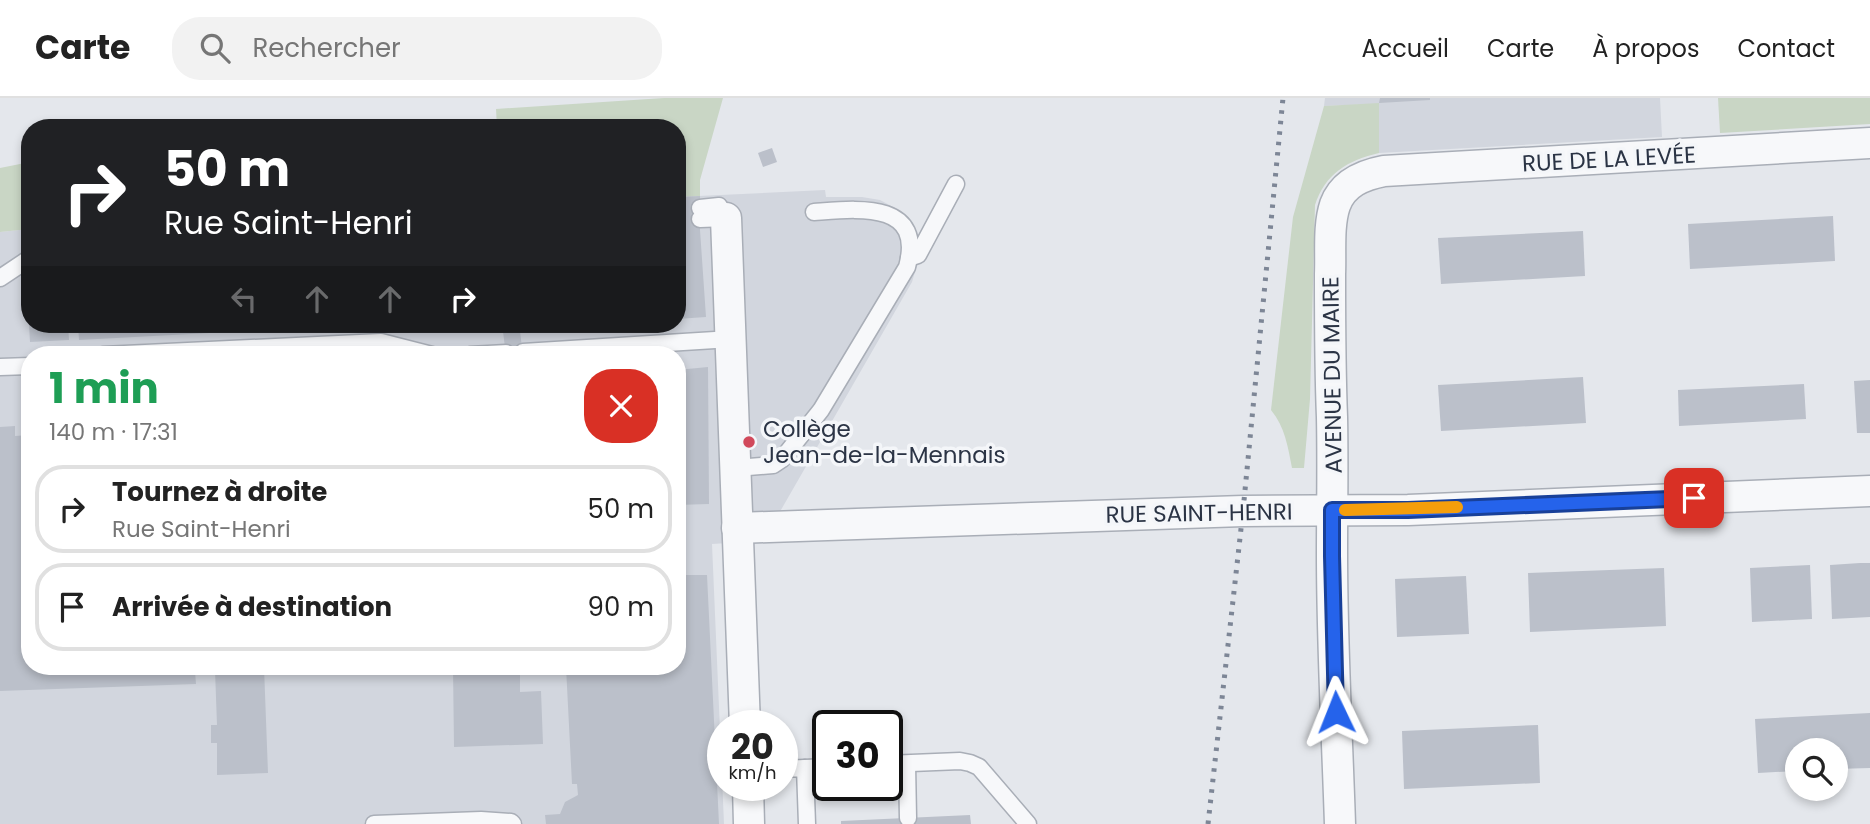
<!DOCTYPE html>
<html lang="fr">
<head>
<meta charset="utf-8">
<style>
  :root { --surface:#fff; --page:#f2f2f2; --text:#222; --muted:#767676; --line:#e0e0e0 }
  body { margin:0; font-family:Poppins,sans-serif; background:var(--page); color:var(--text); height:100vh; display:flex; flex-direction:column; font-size:26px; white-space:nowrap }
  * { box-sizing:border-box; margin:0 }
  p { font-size:23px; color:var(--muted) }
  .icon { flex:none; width:38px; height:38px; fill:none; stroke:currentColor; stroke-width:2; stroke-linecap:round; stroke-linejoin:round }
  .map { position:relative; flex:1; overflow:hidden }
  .side { position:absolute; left:21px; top:248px; width:665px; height:329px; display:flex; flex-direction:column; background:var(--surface); border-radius:28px; box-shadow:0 4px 10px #0003 }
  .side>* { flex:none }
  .hud { position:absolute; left:21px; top:21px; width:665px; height:214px; border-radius:28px; box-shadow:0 4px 10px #0003; background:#202124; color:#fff; overflow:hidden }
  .tools { position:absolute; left:1785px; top:640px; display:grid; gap:14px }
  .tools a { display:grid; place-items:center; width:63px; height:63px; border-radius:50%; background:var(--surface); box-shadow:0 4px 10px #0003; font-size:35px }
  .speed { position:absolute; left:707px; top:612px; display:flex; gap:14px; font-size:35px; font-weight:700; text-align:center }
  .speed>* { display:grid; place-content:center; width:91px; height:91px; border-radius:50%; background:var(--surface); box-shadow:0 4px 10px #0003; line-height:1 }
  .speed small { font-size:18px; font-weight:400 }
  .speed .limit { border:4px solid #111; border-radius:10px; background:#fff; color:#111 }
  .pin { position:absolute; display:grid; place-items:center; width:60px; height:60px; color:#fff; margin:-30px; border-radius:14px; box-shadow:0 4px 10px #0006 }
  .me { position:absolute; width:77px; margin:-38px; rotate:358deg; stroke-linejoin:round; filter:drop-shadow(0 0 5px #0008) }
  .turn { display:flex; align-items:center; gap:24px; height:147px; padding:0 28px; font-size:32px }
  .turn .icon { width:91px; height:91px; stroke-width:2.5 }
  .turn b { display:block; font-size:49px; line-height:60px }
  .lanes { display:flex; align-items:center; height:66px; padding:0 28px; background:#0003; justify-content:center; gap:35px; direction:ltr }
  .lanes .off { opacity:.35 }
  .round { display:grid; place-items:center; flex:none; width:74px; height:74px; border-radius:28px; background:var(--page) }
  .head { display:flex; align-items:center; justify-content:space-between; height:119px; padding:0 28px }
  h1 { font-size:42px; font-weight:700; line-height:52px; color:#1e9e55 }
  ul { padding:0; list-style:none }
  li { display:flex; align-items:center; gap:21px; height:88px; margin:0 14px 10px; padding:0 14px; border:4px solid var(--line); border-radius:28px }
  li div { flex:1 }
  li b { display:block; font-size:26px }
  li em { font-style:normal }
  header { display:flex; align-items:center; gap:42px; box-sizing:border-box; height:98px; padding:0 35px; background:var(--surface); border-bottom:2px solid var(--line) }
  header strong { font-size:33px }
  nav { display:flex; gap:38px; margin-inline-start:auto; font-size:24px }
  .search { width:490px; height:63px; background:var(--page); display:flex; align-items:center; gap:18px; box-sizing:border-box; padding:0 24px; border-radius:28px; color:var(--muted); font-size:26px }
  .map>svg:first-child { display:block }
  .built { fill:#d2d6de; fill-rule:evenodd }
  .green { fill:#c9d6c5 }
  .building { fill:#bbc0ca }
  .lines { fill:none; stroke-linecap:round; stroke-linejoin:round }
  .lane-casing { stroke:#a9aeb7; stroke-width:19 }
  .street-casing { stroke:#a9aeb7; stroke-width:33 }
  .lane { stroke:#f7f8fa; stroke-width:16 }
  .street { stroke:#f7f8fa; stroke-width:30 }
  .rail { stroke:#7d8696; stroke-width:5; stroke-dasharray:3.5 7; stroke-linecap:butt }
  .route-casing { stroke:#184099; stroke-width:18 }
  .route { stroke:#2563eb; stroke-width:12 }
  .slow { stroke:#f59e0b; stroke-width:12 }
  .poi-dot { fill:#d1495b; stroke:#f4f6f9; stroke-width:2.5 }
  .labels { text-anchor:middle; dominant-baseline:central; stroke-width:7; stroke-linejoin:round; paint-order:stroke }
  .street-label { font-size:23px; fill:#2b3445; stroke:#f4f6f9 }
  .poi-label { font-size:23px; fill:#2b3445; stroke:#f4f6f9; text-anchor:start }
</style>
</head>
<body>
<header>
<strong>Carte</strong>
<div class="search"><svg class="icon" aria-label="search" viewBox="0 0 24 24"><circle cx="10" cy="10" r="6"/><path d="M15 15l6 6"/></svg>Rechercher</div>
<nav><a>Accueil</a><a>Carte</a><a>À propos</a><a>Contact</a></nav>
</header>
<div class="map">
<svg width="1870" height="726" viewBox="0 0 1870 726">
  <rect width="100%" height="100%" fill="#e4e7ec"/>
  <g class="built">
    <polygon points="1325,0 1660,0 1662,39 1379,55 1379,6 1324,8"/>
    <path d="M825,92L826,99H862L880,102L895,110L909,121L915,131L919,145L917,167L912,184L770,431L759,443L712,446L724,726H0V134L30,131V226H677V99ZM30,257H677V569H30Z"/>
  </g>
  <g class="green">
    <polygon points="664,0 723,0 700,82 700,98 677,99 677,30 497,30 496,11"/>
    <polygon points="1718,0 1870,0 1870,26 1720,35"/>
    <path d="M1379,5V55C1348,62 1325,76 1315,107L1310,301L1304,370H1292C1288,349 1285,329 1271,312L1293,119L1324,8Z"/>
    <polygon points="30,64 30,131 0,134 0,70"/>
  </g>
  <g class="building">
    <polygon points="1380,0 1430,0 1430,2 1379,5"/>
    <polygon points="772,50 777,64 763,69 758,55"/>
    <polygon points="700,98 700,132 706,219 677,221 677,99"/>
    <polygon points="1833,118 1835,163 1690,171 1688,126"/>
    <polygon points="1583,133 1585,178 1441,186 1438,140"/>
    <polygon points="29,226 68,226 69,242 30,244"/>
    <polygon points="78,226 343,226 343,228 79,242"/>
    <polygon points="502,226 519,226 523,257 506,257"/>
    <polygon points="708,269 709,406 677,407 677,272"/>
    <polygon points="1583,279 1586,325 1441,333 1438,287"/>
    <polygon points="1870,282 1870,335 1857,335 1854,283"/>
    <polygon points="1804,286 1806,321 1679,328 1678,292"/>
    <polygon points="15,328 15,338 30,337 30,569 264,569 268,675 217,677 217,645 211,645 211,627 217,627 215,572 195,573 196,586 0,593 0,329"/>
    <polygon points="1860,465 1870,465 1870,519 1832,521 1830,467"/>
    <polygon points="1810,467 1812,521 1752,524 1750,470"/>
    <polygon points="1664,470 1666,528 1530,534 1528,475"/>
    <polygon points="679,477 707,477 719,726 546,726 545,717 560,716 565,704 578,697 577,686 572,686 566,569 677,569 677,484 680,484"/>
    <polygon points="1466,478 1469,536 1397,539 1395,481"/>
    <polygon points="453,569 520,569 520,594 541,593 543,646 454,649"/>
    <polygon points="1870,615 1870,670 1836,671 1836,653 1797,653 1797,673 1758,675 1755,621"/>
    <polygon points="1538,627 1540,685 1404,691 1402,633"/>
    <polygon points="970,717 971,726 841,726 841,723"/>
  </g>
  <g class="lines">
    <g class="lane-casing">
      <g id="lane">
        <polyline points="700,110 719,108 726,120 700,121"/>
        <polyline points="909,160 918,157 956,86"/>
        <polyline points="0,180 30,160"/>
        <polyline points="523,254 731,241"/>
        <polyline points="103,257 381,244 432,257"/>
        <polyline points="470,257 506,255"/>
        <polyline points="0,269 30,268"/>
        <path d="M736,370L773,367L782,361L821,312L907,169C925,102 856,111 814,114"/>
        <polyline points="887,666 960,663 970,665 979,669 1028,726"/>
        <polyline points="907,666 908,720"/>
        <polyline points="805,670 828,669"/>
        <polyline points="782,671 805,670 807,726"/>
        <polyline points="374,726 481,722 511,724 513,726"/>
      </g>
    </g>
    <g class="street-casing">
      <g id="street">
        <polyline points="726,120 745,628"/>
        <polyline points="737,430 1243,413 1408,412 1870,393"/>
        <polyline points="748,688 749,726"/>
        <path d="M1340,726C1337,636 1332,546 1332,456C1332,410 1333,365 1332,319C1330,271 1330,223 1330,176C1331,154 1328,128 1335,107C1343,85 1363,77 1384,73L1870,45"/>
      </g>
    </g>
    <use href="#lane" class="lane"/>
    <use href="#street" class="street"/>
    <polyline class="rail" points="1208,726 1243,413 1283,0"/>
  </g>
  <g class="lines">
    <g class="route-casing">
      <polyline id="route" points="1336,614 1332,458 1332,412 1408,412 1694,400"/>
    </g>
    <use href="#route" class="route"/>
    <polyline class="slow" points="1345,412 1457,409"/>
  </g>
  <circle class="poi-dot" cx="749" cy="344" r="7"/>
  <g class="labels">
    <g class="street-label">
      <text transform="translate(1609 61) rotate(-3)">RUE DE LA LEVÉE</text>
      <text transform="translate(1332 277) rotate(-91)">AVENUE DU MAIRE</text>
      <text transform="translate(1199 415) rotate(-1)">RUE SAINT-HENRI</text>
    </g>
    <g class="poi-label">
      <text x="763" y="331">Collège<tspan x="763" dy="26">Jean-de-la-Mennais</tspan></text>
    </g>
  </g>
</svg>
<div class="tools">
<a><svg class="icon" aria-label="search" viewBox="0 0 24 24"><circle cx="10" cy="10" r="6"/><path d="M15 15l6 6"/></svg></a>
</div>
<div class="speed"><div>20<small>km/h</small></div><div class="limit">30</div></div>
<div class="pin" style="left:1694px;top:400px;background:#d93025"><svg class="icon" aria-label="arrive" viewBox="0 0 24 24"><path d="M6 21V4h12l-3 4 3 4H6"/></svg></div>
<svg class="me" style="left:1336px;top:614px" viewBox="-20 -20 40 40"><path d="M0-17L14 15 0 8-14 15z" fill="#2563eb" stroke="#fff" stroke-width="4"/></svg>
<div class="hud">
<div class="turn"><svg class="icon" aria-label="right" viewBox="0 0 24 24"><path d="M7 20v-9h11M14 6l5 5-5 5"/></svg><div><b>50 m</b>Rue Saint-Henri</div></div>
<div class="lanes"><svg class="icon off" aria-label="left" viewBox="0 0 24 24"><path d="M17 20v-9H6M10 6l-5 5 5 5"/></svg><svg class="icon off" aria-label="ahead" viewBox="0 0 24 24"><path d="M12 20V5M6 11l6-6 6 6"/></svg><svg class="icon off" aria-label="ahead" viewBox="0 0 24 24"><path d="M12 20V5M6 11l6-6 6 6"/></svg><svg class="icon" aria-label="right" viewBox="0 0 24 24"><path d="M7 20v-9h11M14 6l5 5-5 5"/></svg></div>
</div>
<section class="side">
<div class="head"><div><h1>1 min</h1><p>140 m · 17:31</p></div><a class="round" style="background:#d93025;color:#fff"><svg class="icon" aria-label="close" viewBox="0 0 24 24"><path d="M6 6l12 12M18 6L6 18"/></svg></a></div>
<ul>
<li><svg class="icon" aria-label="right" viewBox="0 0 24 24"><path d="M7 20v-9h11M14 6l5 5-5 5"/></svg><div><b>Tournez à droite</b><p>Rue Saint-Henri</p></div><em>50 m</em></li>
<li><svg class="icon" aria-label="arrive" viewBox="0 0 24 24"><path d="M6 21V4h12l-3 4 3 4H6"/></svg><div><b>Arrivée à destination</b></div><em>90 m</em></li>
</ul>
</section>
</div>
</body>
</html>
